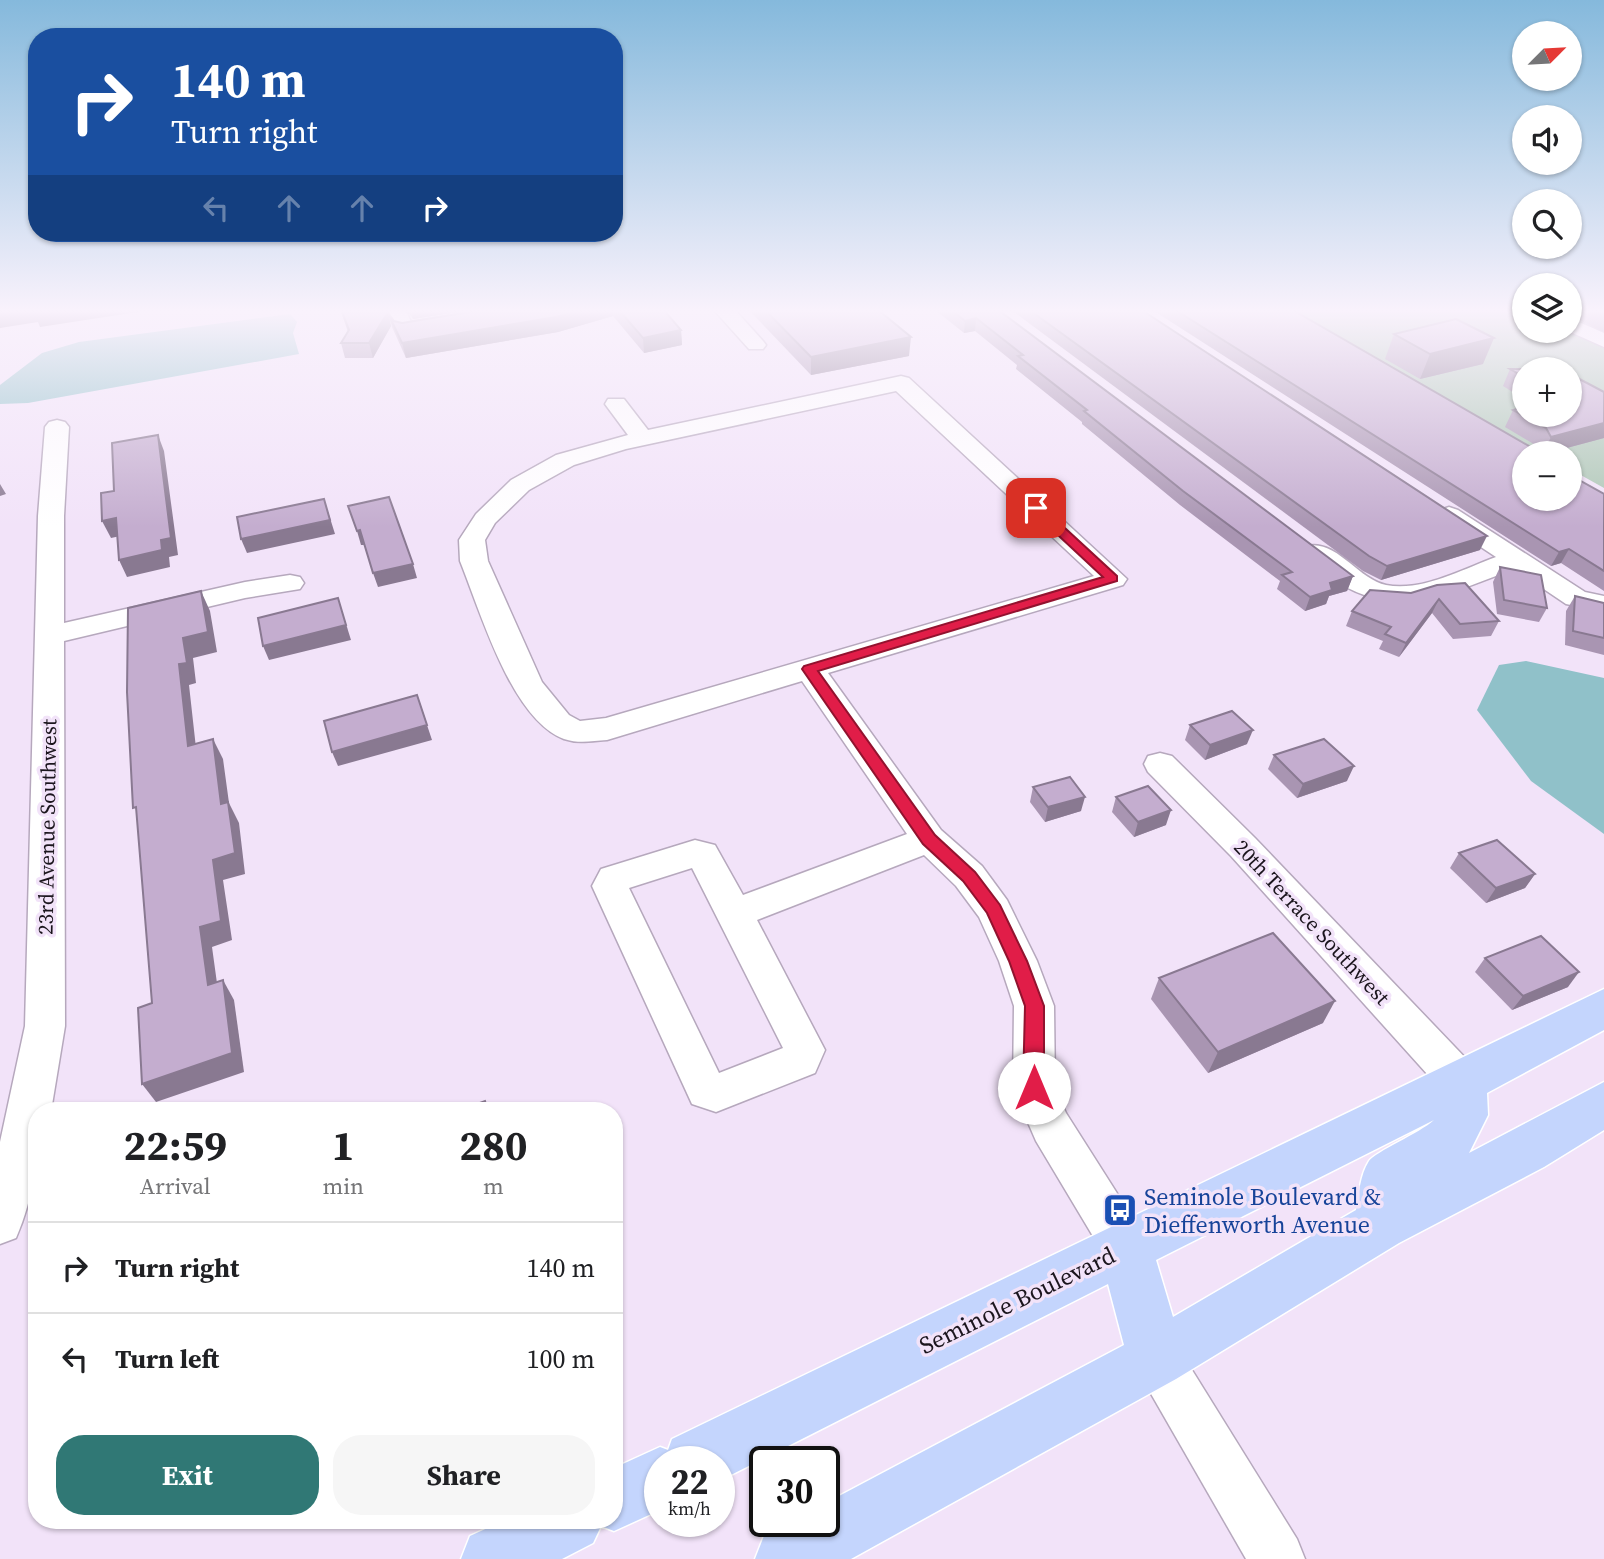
<!DOCTYPE html>
<html lang="en">
<head>
<meta charset="utf-8">
<style>
  :root { --surface:#fff; --page:#f6f6f6; --text:#202124; --muted:#757577; --line:#e0e0e0; --accent:#307875 }
  body { margin:0; font-family:"Source Serif 4",serif; background:var(--page); color:var(--text); height:100vh; display:flex; flex-direction:column; font-size:26px; white-space:nowrap }
  * { box-sizing:border-box; margin:0 }
  p { font-size:23px; color:var(--muted) }
  .icon { flex:none; width:38px; height:38px; fill:none; stroke:currentColor; stroke-width:2; stroke-linecap:round; stroke-linejoin:round }
  .map { position:relative; flex:1; overflow:hidden }
  .panel { position:absolute; left:28px; top:1102px; width:595px; height:427px; display:flex; flex-direction:column; background:var(--surface); border-radius:28px; box-shadow:0 2px 5px #0004 }
  .panel>* { flex:none }
  .guide { position:absolute; left:28px; top:28px; width:595px; height:214px; border-radius:28px; box-shadow:0 2px 5px #0004; background:#1a4fa0; color:#fff; overflow:hidden }
  .needle { width:46px; rotate:66deg }
  .buttons { position:absolute; left:1512px; top:21px; display:grid; gap:14px }
  .buttons a { display:grid; place-items:center; width:70px; height:70px; border-radius:50%; background:var(--surface); box-shadow:0 2px 5px #0004; font-size:35px }
  .speed { position:absolute; left:644px; top:1446px; display:flex; gap:14px; font-size:35px; font-weight:700; text-align:center }
  .speed>* { display:grid; place-content:center; width:91px; height:91px; border-radius:50%; background:var(--surface); box-shadow:0 2px 5px #0004; line-height:1 }
  .speed small { font-size:18px; font-weight:400 }
  .speed .limit { border:4px solid #111; border-radius:10px; background:#fff; color:#111 }
  .pin { position:absolute; display:grid; place-items:center; width:60px; height:60px; color:#fff; margin:-30px; border-radius:14px; box-shadow:0 4px 10px #0006 }
  .me { position:absolute; width:77px; margin:-38px; rotate:0deg; stroke-linejoin:round; filter:drop-shadow(0 0 5px #0008) }
  .turn { display:flex; align-items:center; gap:24px; height:147px; padding:0 28px; font-size:32px }
  .turn .icon { width:91px; height:91px; stroke-width:2.5 }
  .turn b { display:block; font-size:49px; line-height:60px }
  .lanes { display:flex; align-items:center; height:66px; padding:0 28px; background:#0003; justify-content:center; gap:35px; direction:ltr }
  .lanes .off { opacity:.35 }
  .eta { display:flex; justify-content:space-evenly; align-items:center; height:119px; text-align:center }
  .eta b { font-size:42px; font-weight:700; line-height:49px }
  .button { display:flex; gap:14px; margin-top:auto; padding:14px 28px }
  .button a { flex:1; height:80px; border-radius:28px; background:var(--accent); color:#fff; font-size:28px; font-weight:700; line-height:80px; text-align:center }
  .button a+a { background:var(--page); color:var(--text) }
  ul { padding:0; list-style:none }
  li { display:flex; align-items:center; gap:21px; height:91px; padding:0 28px; border-top:2px solid var(--line) }
  li div { flex:1 }
  li b { display:block; font-size:26px }
  li em { font-style:normal }
  .map>svg:first-child { display:block }
  .green { fill:#adc7b5; fill-rule:evenodd }
  .water { fill:#90c1c9 }
  .lines { fill:none; stroke-linecap:round; stroke-linejoin:round }
  .street-casing { stroke:#b6a8bd; stroke-width:3 }
  .primary-casing { stroke:#fff; stroke-width:3 }
  .street { fill:#fff; fill-rule:evenodd }
  .primary { fill:#c4d5fd; fill-rule:evenodd }
  .wall { fill:#a995b2 }
  .shaded-wall { fill:#897991 }
  .building { fill:#c4adcf; stroke:#897991; stroke-width:2 }
  .route { fill:#e11d48; stroke:#92132f; stroke-width:2 }
  .labels { text-anchor:middle; dominant-baseline:central; stroke-width:7; stroke-linejoin:round; paint-order:stroke }
  .street-label { font-size:21px; fill:#1b151d; stroke:#f2e3f9 }
  .near-transit-label { font-size:24px; fill:#164399; stroke:#f2e3f9; text-anchor:start }
  .near-street-label { font-size:24px; fill:#1b151d; stroke:#f2e3f9 }
</style>
</head>
<body>
<div class="map">
<svg width="1604" height="1559" viewBox="0 0 1604 1559">
  <rect width="100%" height="100%" fill="#f2e3f9"/>
  <path class="green" d="M1288,309H1524V331H1570L1604,346V488L1570,469V453H1542ZM1524,369H1570V415H1524Z"/>
  <g class="water">
    <polygon points="290,314 297,322 293,333 299,354 28,403 0,404 0,385 42,353 79,342"/>
    <polygon points="1526,661 1604,678 1604,834 1531,781 1477,710 1499,665"/>
  </g>
  <g class="lines">
    <g class="street-casing">
      <g id="street">
        <polygon points="385,309 405,309 411,322 490,309 534,309 524,315 405,335 398,333"/>
        <polygon points="713,309 734,309 763,341 766,345 763,349 749,349"/>
        <polygon points="1570,318 1604,333 1604,347 1568,331"/>
        <path d="M901,376L909,378L1127,579L1123,585L828,673L941,830L982,866L1007,900L1037,961L1054,1006L1055,1088L1066,1113L1141,1231L1148,1247L1141,1263L1125,1270L1109,1263L1036,1141L1013,1088L1014,1006L999,961L979,917L956,886L924,855L757,920L825,1050L815,1073L716,1112L692,1104L592,886L601,869L695,840L715,845L743,895L907,834L802,681L607,740C592,741 579,744 564,739C511,719 480,610 460,561L459,540L476,514L511,480L556,455L628,435L605,404L608,399H624L648,430ZM896,391L1094,576L606,718L580,721L569,715L542,682L488,561L485,540L495,523L529,490L574,465L626,449ZM692,868L783,1048L719,1073L629,888Z"/>
        <path d="M57,420L65,422L69,427L64,516V623L245,582L290,575L300,577L304,583L300,589L245,598L64,641L65,1026L51,1111H37C37,1157 35,1195 16,1238L0,1244V1142L25,1026L38,516L45,427L49,422Z"/>
        <path d="M1449,507L1458,510L1585,592L1604,596V612L1566,604L1514,569C1450,593 1392,623 1331,577C1321,569 1310,562 1303,552L1307,546C1336,539 1358,579 1386,585C1422,592 1463,569 1496,557L1440,520L1436,515L1440,510Z"/>
        <polygon points="1160,753 1172,756 1255,838 1476,1069 1482,1082 1476,1095 1461,1101 1446,1095 1231,856 1148,772 1144,764 1148,756"/>
        <polygon points="1156,1334 1174,1341 1297,1539 1305,1559 1246,1559 1131,1359 1138,1341"/>
      </g>
    </g>
    <g class="primary-casing">
      <path id="primary" d="M1604,989V1030L1487,1093L1488,1115L1469,1153L1604,1082V1130L1544,1167L1399,1243L1176,1379L851,1559H755L764,1536L793,1521H824V1504L1124,1345L1108,1284L719,1481V1461H660V1510L614,1531L601,1526L593,1543L562,1559H461L470,1536L503,1521H614V1468L660,1447L668,1450L672,1439ZM1434,1120C1420,1133 1375,1152 1369,1161C1360,1175 1359,1194 1356,1210L1173,1317L1156,1260Z"/>
    </g>
    <use href="#street" class="street"/>
    <use href="#primary" class="primary"/>
  </g>
  <g class="wall">
    <polygon points="340,309 386,309 391,326 373,358 345,358 341,343 348,332"/>
    <polygon points="406,309 476,309 413,319"/>
    <polygon points="488,309 663,309 681,330 682,345 644,353 613,316 558,332 406,358 392,327 388,313 394,321 402,323"/>
    <polygon points="748,309 877,309 909,356 811,375"/>
    <polygon points="934,309 997,309 1353,576 1347,591 1329,596 1326,604 1305,611 1277,589 1280,581 1180,505 1082,424 1082,422 1016,369 1017,365 975,331 964,333"/>
    <polygon points="1010,309 1140,309 1480,550 1381,580 1363,571"/>
    <polygon points="1151,309 1291,309 1541,453 1537,446 1505,427 1513,410 1604,438 1548,453 1524,453 1573,476 1604,494 1604,591 1561,563 1551,566"/>
    <polygon points="1570,309 1604,309 1604,332 1570,316"/>
    <polygon points="1394,334 1483,364 1420,379 1385,359"/>
    <polygon points="1510,369 1524,369 1524,399 1503,386"/>
    <polygon points="1500,567 1547,608 1539,622 1497,614 1493,582"/>
    <polygon points="1437,585 1499,621 1491,636 1453,639 1432,613 1399,657 1379,649 1383,641 1346,626 1352,611"/>
    <polygon points="1575,596 1604,603 1604,655 1565,645 1566,611"/>
    <polygon points="1190,725 1247,744 1205,760 1185,740"/>
    <polygon points="1274,755 1347,781 1297,798 1268,769"/>
    <polygon points="1033,787 1081,811 1045,822 1030,802"/>
    <polygon points="1116,797 1166,825 1134,837 1112,812"/>
    <polygon points="1459,853 1535,874 1525,888 1486,903 1450,868"/>
    <polygon points="1485,958 1568,987 1512,1010 1475,972"/>
    <polygon points="1159,978 1323,1023 1208,1073 1151,999"/>
  </g>
  <g class="shaded-wall">
    <polygon points="0,309 157,309 40,327 38,322 0,328"/>
    <polygon points="410,309 476,309 413,319"/>
    <polygon points="587,309 612,309 613,316 558,332 406,358 402,343"/>
    <polygon points="388,312 391,326 373,358 369,343"/>
    <polygon points="976,318 975,331 964,333 965,321"/>
    <polygon points="681,330 682,345 644,353 643,338"/>
    <polygon points="911,337 909,356 811,375 811,357"/>
    <polygon points="1494,338 1483,364 1420,379 1430,354"/>
    <polygon points="1604,423 1604,438 1548,453 1543,453 1551,437"/>
    <polygon points="158,435 164,451 178,555 169,557 170,567 127,577 119,560"/>
    <polygon points="0,484 6,494 0,496"/>
    <polygon points="324,499 335,534 247,553 241,539"/>
    <polygon points="116,518 125,535 111,538 102,521"/>
    <polygon points="360,530 364,545 361,545 357,531"/>
    <polygon points="1487,536 1480,550 1381,580 1387,566"/>
    <polygon points="1569,549 1561,563 1551,566 1559,552"/>
    <polygon points="413,564 417,578 378,587 373,573"/>
    <polygon points="1353,576 1347,591 1329,596 1326,604 1305,611 1310,597 1330,583"/>
    <polygon points="201,591 210,611 217,652 193,658 196,683 189,685 198,766 188,746 179,664 183,638"/>
    <polygon points="338,598 351,640 269,660 263,646"/>
    <polygon points="1439,599 1432,613 1399,657 1406,643"/>
    <polygon points="427,725 432,740 338,766 332,752"/>
    <polygon points="1253,730 1247,744 1205,760 1210,745"/>
    <polygon points="213,739 223,759 229,803 239,823 245,874 223,880 232,940 212,947 220,1005 208,985 200,927 221,804"/>
    <polygon points="1354,766 1347,781 1297,798 1303,784"/>
    <polygon points="1085,797 1081,811 1045,822 1048,807"/>
    <polygon points="1171,810 1166,825 1134,837 1138,822"/>
    <polygon points="1535,874 1525,888 1486,903 1496,888"/>
    <polygon points="1579,972 1568,987 1512,1010 1523,996"/>
    <polygon points="223,980 234,1000 244,1072 156,1102 142,1084"/>
    <polygon points="1335,1001 1323,1023 1208,1073 1218,1052"/>
  </g>
  <g class="building">
    <polygon points="341,309 386,309 388,312 369,343 341,343 349,330"/>
    <polygon points="488,309 587,309 556,317 402,343 388,313 394,321 402,323"/>
    <polygon points="618,309 663,309 681,330 643,338"/>
    <polygon points="764,309 877,309 911,337 811,357"/>
    <polygon points="950,309 997,309 1353,576 1330,583 1332,590 1310,597 1282,575 1292,572 1183,491 1084,411 1087,410 1018,356 1023,355 976,318 965,321"/>
    <polygon points="1028,309 1140,309 1487,536 1387,566 1369,556"/>
    <polygon points="1174,309 1291,309 1541,453 1524,453 1524,499 1570,499 1570,470 1575,473 1572,476 1604,494 1604,571 1569,549 1559,552"/>
    <polygon points="1456,319 1494,338 1430,354 1394,334"/>
    <polygon points="1510,369 1524,369 1524,377"/>
    <polygon points="1570,374 1604,392 1604,423 1551,437 1546,428 1513,410 1524,407 1524,415 1570,415"/>
    <polygon points="158,435 171,538 161,540 162,550 119,560 116,518 102,521 101,493 114,491 112,443"/>
    <polygon points="389,497 413,564 373,573 360,530 357,531 348,506"/>
    <polygon points="324,499 330,520 241,539 237,517"/>
    <polygon points="1500,567 1541,575 1547,608 1504,600"/>
    <polygon points="1465,583 1499,621 1460,624 1439,599 1406,643 1385,634 1391,627 1352,611 1370,590 1411,593 1437,585"/>
    <polygon points="201,591 208,632 183,638 187,663 179,664 188,746 213,739 221,804 228,802 235,853 213,860 221,921 200,927 208,985 223,980 232,1053 142,1084 138,1008 152,1003 136,807 133,808 127,692 128,608"/>
    <polygon points="1575,596 1604,603 1604,638 1573,631"/>
    <polygon points="338,598 346,625 263,646 258,618"/>
    <polygon points="417,695 427,725 332,752 324,721"/>
    <polygon points="1232,711 1253,730 1210,745 1190,725"/>
    <polygon points="1324,739 1354,766 1303,784 1274,755"/>
    <polygon points="1070,777 1085,797 1048,807 1033,787"/>
    <polygon points="1148,786 1171,810 1138,822 1116,797"/>
    <polygon points="1497,840 1535,874 1496,888 1459,853"/>
    <polygon points="1273,933 1335,1001 1218,1052 1159,978"/>
    <polygon points="1541,936 1579,972 1523,996 1485,958"/>
    <polygon points="485,1101 488,1111 458,1111"/>
  </g>
  <linearGradient id="sky" x2="0" y2="1"><stop stop-color="#85b9dc"/><stop offset="0.59" stop-color="#f9f2fc"/><stop offset="1" stop-color="#f9f2fc" stop-opacity="0"/></linearGradient>
  <rect width="1604" height="527" fill="url(#sky)"/>
  <polygon class="route" points="1031,505 1040,505 1117,576 1117,581 818,671 935,835 975,872 1000,905 1027,961 1044,1006 1044,1088 1041,1095 1034,1097 1026,1095 1023,1088 1025,1006 1009,961 987,913 963,881 923,844 802,669 804,666 1103,577 1031,510"/>
  <defs>
    <g id="bus-square" transform="scale(1.75)"><rect x="-9" y="-9" width="18" height="18" rx="4" fill="#1a4fb4" stroke="#f2e3f9"/><path d="M-5-6H5V4H4V6H2V4H-2V6H-4V4H-5ZM-3.5-4V0h7V-4ZM-3.5 1.2v1.5H-2V1.2ZM2 1.2v1.5H3.5V1.2Z" fill="#fff"/></g>
  </defs>
  <g fill-rule="evenodd">
    <use href="#bus-square" x="1120" y="1210"/>
  </g>
  <g class="labels">
    <g class="street-label">
      <text transform="translate(47 827) rotate(-89)">23rd Avenue Southwest</text>
      <text transform="translate(1312 922) rotate(47)">20th Terrace Southwest</text>
    </g>
    <g class="near-transit-label">
      <text x="1144" y="1196">Seminole Boulevard &amp;<tspan x="1144" dy="28">Dieffenworth Avenue</tspan></text>
    </g>
    <g class="near-street-label">
      <text transform="translate(1017 1300) rotate(-26)">Seminole Boulevard</text>
    </g>
  </g>
</svg>
<div class="buttons">
<a><svg class="needle" viewBox="-14 -14 28 28"><path d="M0-13l5 13h-10z" fill="#e53935"/><path d="M0 13l5-13h-10z" fill="#757577"/></svg></a>
<a><svg class="icon" aria-label="sound" viewBox="0 0 24 24"><path d="M4 9h4l5-4v14l-5-4H4zM17 9q2 3 0 6"/></svg></a>
<a><svg class="icon" aria-label="search" viewBox="0 0 24 24"><circle cx="10" cy="10" r="6"/><path d="M15 15l6 6"/></svg></a>
<a><svg class="icon" aria-label="layers" viewBox="0 0 24 24"><path d="M12 4l9 5-9 5-9-5zM3 14l9 5 9-5"/></svg></a>
<a>+</a>
<a>−</a>
</div>
<div class="speed"><div>22<small>km/h</small></div><div class="limit">30</div></div>
<div class="pin" style="left:1036px;top:508px;background:#d93025"><svg class="icon" aria-label="arrive" viewBox="0 0 24 24"><path d="M6 21V4h12l-3 4 3 4H6"/></svg></div>
<svg class="me" style="left:1034px;top:1088px" viewBox="-20 -20 40 40"><circle r="19" fill="#fff"/><path d="M0-13L10 11 0 6-10 11z" fill="#e11d48"/></svg>
<div class="guide">
<div class="turn"><svg class="icon" aria-label="right" viewBox="0 0 24 24"><path d="M7 20v-9h11M14 6l5 5-5 5"/></svg><div><b>140 m</b>Turn right</div></div>
<div class="lanes"><svg class="icon off" aria-label="left" viewBox="0 0 24 24"><path d="M17 20v-9H6M10 6l-5 5 5 5"/></svg><svg class="icon off" aria-label="ahead" viewBox="0 0 24 24"><path d="M12 20V5M6 11l6-6 6 6"/></svg><svg class="icon off" aria-label="ahead" viewBox="0 0 24 24"><path d="M12 20V5M6 11l6-6 6 6"/></svg><svg class="icon" aria-label="right" viewBox="0 0 24 24"><path d="M7 20v-9h11M14 6l5 5-5 5"/></svg></div>
</div>
<section class="panel">
<div class="eta">
<div><b>22:59</b><p>Arrival</p></div>
<div><b>1</b><p>min</p></div>
<div><b>280</b><p>m</p></div>
</div>
<ul>
<li><svg class="icon" aria-label="right" viewBox="0 0 24 24"><path d="M7 20v-9h11M14 6l5 5-5 5"/></svg><div><b>Turn right</b></div><em>140 m</em></li>
<li><svg class="icon" aria-label="left" viewBox="0 0 24 24"><path d="M17 20v-9H6M10 6l-5 5 5 5"/></svg><div><b>Turn left</b></div><em>100 m</em></li>
</ul>
<div class="button"><a>Exit</a><a>Share</a></div>
</section>
</div>
</body>
</html>
